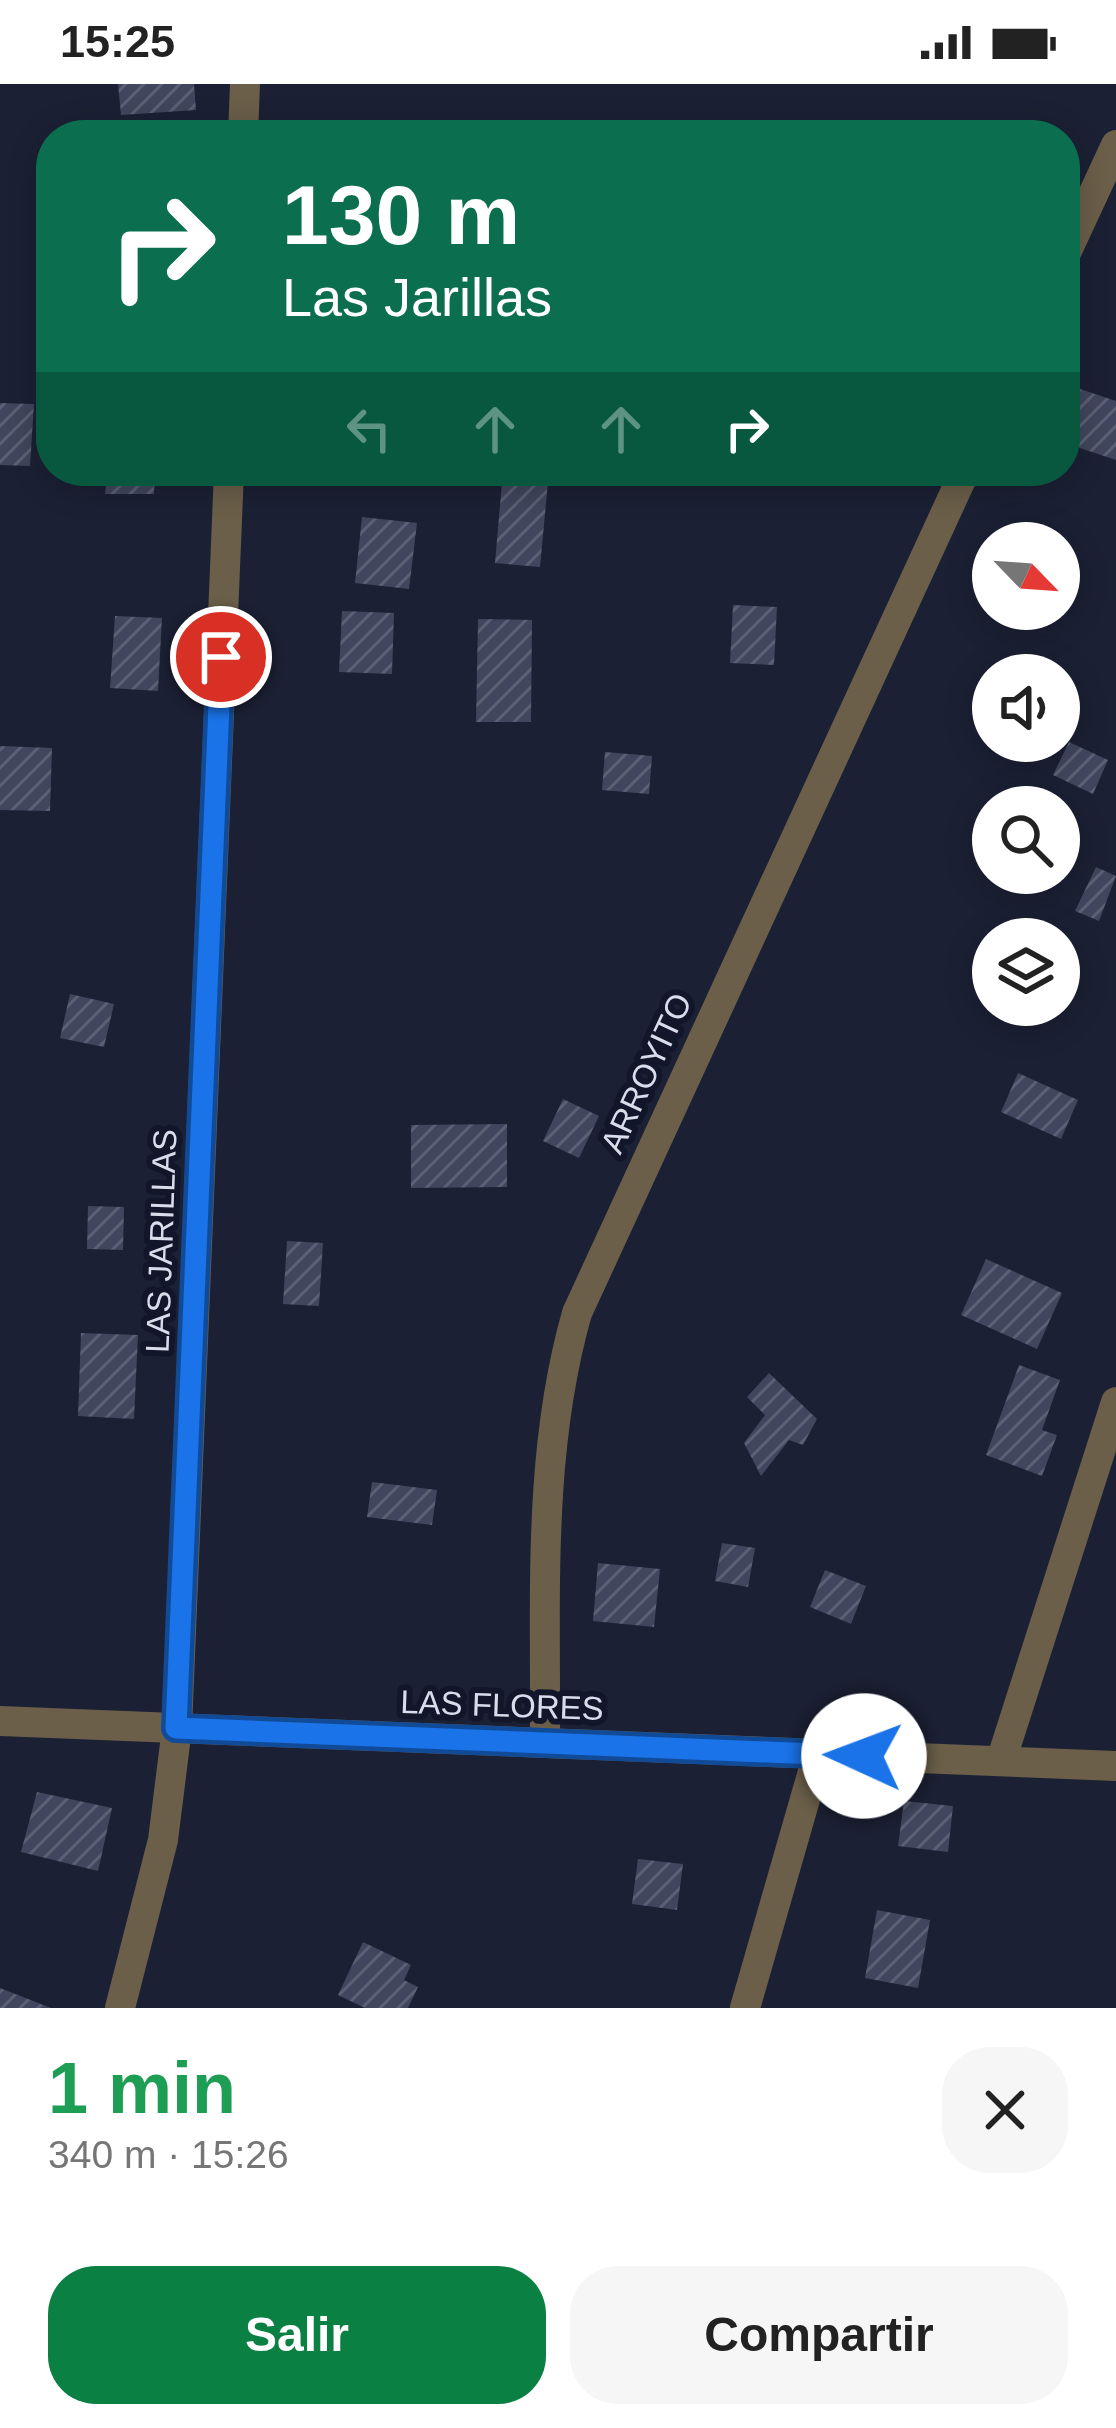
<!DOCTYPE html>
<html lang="es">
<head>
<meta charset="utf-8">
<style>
  :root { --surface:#fff; --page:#f6f6f6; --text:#222; --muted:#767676; --accent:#0b8043 }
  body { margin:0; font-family:Arial,sans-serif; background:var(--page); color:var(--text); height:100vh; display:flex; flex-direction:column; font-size:45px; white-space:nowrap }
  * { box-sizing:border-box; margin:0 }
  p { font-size:39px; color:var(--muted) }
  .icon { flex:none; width:66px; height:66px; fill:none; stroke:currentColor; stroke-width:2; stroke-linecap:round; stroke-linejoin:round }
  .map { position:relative; height:1924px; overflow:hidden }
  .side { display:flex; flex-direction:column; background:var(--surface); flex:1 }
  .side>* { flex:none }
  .top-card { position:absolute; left:36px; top:36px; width:1044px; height:366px; border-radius:48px; box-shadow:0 6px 30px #0003; background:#0b6e4f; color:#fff; overflow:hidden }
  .needle { width:78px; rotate:115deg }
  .controls { position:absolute; left:972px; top:438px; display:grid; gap:24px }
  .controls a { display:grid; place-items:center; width:108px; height:108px; border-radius:50%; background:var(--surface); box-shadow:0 6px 30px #0003; font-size:60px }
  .pin { position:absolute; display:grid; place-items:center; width:102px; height:102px; color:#fff; margin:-51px; border:6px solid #fff; border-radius:50%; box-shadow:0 3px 12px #0007 }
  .me { position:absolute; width:132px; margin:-66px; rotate:272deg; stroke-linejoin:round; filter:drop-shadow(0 0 9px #0008) }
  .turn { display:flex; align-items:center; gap:42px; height:252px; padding:0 48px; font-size:54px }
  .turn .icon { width:156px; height:156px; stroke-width:2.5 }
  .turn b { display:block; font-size:84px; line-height:102px }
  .lanes { display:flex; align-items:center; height:114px; padding:0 48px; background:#0003; justify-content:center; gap:60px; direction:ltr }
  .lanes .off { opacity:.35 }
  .round { display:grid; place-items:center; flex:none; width:126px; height:126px; border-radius:48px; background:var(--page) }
  .head { display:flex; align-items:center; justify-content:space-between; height:204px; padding:0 48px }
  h1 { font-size:72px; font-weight:700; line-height:90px; color:#1e9e55 }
  .cta { display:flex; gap:24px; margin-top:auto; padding:24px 48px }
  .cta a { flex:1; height:138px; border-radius:48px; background:var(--accent); color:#fff; font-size:48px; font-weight:700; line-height:138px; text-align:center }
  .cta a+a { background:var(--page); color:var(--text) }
  .status { display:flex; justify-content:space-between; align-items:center; height:84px; padding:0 60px; background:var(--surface); direction:ltr }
  .status svg { height:33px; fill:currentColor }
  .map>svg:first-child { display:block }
  .building { fill:url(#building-hatch) }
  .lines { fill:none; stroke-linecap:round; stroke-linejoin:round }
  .minor { stroke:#6b5f49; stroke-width:30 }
  .route-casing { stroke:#114b97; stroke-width:30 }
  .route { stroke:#1a73e8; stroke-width:21 }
  .labels { text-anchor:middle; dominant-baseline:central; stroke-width:12; stroke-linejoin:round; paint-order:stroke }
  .street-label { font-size:33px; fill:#d8dceb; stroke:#12162a }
</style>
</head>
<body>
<div class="status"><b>15:25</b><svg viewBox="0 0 49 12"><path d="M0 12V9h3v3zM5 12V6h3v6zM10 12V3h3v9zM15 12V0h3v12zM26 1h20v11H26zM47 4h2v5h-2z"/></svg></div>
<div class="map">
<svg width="1116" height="1924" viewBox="0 0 1116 1924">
  <defs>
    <pattern id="building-hatch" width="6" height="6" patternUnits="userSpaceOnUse" patternTransform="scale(3)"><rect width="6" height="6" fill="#40465d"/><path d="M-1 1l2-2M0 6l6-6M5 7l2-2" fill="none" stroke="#5b6074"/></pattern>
  </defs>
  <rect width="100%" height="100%" fill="#1b2034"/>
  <g class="building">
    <polygon points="118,0 194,0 196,26 121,31"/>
    <polygon points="1065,300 1116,317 1116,376 1065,359"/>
    <polygon points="0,319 34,320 30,382 0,381"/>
    <polygon points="108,387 155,387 154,410 105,410"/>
    <polygon points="503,387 549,387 540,483 495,479"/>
    <polygon points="362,433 417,439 409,505 355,499"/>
    <polygon points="733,521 777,523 774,581 730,579"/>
    <polygon points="342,527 394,529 392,590 339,588"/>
    <polygon points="115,532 162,534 158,607 110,604"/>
    <polygon points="478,535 532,536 531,638 476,638"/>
    <polygon points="1069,658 1108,676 1093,710 1053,691"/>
    <polygon points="0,662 52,664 50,727 0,726"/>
    <polygon points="605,668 652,672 649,710 602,706"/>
    <polygon points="1096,783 1116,792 1099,837 1075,827"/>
    <polygon points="70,910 114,920 104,963 60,954"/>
    <polygon points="1018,989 1078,1016 1061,1055 1001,1028"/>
    <polygon points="563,1015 599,1032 579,1074 543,1057"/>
    <polygon points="507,1040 507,1103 411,1104 411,1041"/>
    <polygon points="88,1122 124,1123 123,1166 87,1165"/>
    <polygon points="287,1157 323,1159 319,1222 283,1220"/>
    <polygon points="986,1175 1062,1209 1037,1265 961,1231"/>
    <polygon points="81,1249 138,1251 134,1335 78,1332"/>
    <polygon points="1019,1281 1060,1296 1042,1346 1057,1351 1042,1392 986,1371"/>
    <polygon points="769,1289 817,1335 803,1361 789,1356 761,1392 744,1359 765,1331 747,1313"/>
    <polygon points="372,1398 437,1406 432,1441 367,1433"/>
    <polygon points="722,1459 755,1464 748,1503 715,1497"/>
    <polygon points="598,1479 660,1485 654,1543 593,1537"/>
    <polygon points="825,1486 866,1502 851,1540 810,1523"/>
    <polygon points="37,1708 112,1724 98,1787 21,1768"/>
    <polygon points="904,1717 953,1722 948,1768 898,1762"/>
    <polygon points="638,1775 683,1780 677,1826 632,1820"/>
    <polygon points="877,1826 930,1836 918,1904 865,1894"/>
    <polygon points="363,1858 411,1881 404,1896 418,1903 408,1924 365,1924 338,1911"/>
    <polygon points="0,1904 51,1924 0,1924"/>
  </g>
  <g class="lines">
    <g class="minor">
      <polyline points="243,51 245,0"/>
      <polyline points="1065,171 1116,61"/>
      <polyline points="0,1637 1116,1682"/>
      <path d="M545,1658C546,1515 537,1369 577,1229L965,387"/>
      <polyline points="1001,1677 1116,1318"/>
      <polyline points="120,1924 163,1756 177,1644 229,387"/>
      <polyline points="745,1924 818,1670"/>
    </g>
  </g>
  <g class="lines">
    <g class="route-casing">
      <polyline id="route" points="221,573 176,1644 864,1672"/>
    </g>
    <use href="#route" class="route"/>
  </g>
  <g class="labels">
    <g class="street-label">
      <text transform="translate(646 989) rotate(-65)">ARROYITO</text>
      <text transform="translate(161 1157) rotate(-88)">LAS JARILLAS</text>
      <text transform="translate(502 1621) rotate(2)">LAS FLORES</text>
    </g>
  </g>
</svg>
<div class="controls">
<a><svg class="needle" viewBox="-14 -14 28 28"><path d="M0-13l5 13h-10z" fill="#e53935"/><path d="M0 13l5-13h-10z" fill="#767676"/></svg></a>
<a><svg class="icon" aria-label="sound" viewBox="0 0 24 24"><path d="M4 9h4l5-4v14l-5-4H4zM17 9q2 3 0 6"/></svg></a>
<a><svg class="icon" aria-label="search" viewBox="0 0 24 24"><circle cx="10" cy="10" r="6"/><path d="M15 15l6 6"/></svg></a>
<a><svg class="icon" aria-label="layers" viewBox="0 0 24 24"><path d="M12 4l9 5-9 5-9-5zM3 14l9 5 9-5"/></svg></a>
</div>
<div class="pin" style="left:221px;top:573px;background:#d93025"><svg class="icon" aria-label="arrive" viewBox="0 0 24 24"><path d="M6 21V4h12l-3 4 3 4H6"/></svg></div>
<svg class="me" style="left:864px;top:1672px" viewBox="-20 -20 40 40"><circle r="19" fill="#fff"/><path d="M0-13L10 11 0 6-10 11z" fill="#1a73e8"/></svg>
<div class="top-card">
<div class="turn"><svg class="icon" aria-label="right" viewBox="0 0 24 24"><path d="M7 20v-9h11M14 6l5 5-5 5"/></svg><div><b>130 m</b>Las Jarillas</div></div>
<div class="lanes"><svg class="icon off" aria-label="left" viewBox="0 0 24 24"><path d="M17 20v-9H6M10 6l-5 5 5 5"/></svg><svg class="icon off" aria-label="ahead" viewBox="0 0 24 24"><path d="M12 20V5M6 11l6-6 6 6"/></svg><svg class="icon off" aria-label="ahead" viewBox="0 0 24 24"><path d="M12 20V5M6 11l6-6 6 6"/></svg><svg class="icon" aria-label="right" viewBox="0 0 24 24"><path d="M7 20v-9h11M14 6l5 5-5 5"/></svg></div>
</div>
</div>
<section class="side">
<div class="head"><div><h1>1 min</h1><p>340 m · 15:26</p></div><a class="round"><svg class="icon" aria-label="close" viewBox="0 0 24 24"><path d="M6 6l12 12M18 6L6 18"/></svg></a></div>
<div class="cta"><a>Salir</a><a>Compartir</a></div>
</section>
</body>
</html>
